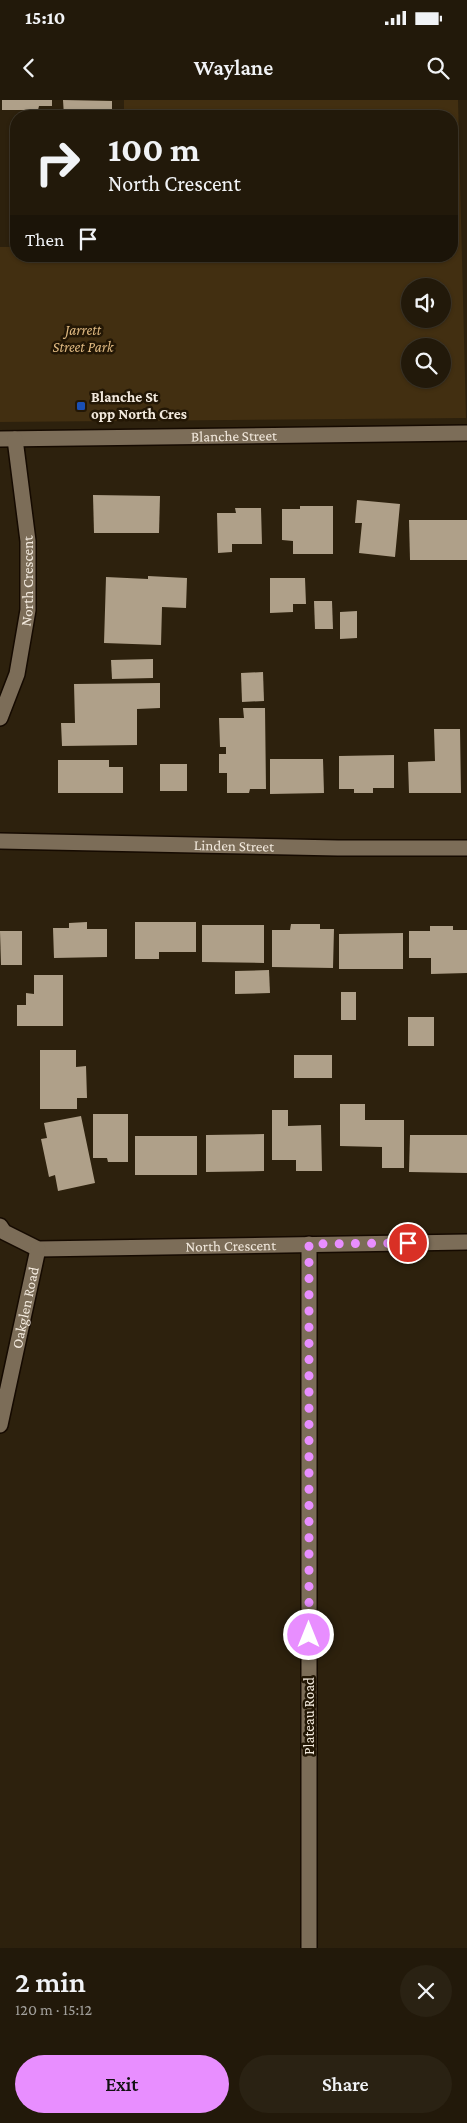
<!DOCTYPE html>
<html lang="en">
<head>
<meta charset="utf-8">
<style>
  :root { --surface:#22190a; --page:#2a2213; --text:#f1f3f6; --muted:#a2a09c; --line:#3f382b; --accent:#e88eff }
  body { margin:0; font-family:"Crimson Pro",serif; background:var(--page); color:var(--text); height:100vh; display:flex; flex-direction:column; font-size:19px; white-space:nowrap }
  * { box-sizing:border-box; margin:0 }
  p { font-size:16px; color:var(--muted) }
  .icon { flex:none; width:28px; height:28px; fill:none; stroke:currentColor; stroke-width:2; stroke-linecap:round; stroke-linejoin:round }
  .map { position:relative; height:1848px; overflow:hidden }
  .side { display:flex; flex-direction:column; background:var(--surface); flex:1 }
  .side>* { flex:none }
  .hud { position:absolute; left:10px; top:10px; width:448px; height:152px; border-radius:20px; box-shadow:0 1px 4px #0004,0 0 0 1px var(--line); background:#22190a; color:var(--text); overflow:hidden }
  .buttons { position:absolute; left:401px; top:178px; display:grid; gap:10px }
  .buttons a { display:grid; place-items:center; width:50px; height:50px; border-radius:50%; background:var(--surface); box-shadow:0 1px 4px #0004,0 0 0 1px var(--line); font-size:25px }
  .pin { position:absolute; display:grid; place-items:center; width:42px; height:42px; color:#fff; margin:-21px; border:2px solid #fff; border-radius:50%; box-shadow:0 1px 5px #0007 }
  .me { position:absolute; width:55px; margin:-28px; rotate:0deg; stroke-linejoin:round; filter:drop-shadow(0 0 4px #0008) }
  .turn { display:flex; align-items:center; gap:18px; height:105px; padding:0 15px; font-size:22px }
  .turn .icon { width:65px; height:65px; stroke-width:2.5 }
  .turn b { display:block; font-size:35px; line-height:42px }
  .then { display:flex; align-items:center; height:48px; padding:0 15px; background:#0003; gap:10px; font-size:19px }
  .round { display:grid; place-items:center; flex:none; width:52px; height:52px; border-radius:26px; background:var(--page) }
  .summary { display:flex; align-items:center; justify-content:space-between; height:85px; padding:0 15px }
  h1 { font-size:30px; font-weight:600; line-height:38px }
  .cta { display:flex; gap:10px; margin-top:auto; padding:10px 15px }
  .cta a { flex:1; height:58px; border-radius:30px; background:var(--accent); color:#111; font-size:20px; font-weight:600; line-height:58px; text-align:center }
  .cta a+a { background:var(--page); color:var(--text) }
  .status { display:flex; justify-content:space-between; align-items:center; height:35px; padding:0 25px; background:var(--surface); direction:ltr }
  .status svg { height:14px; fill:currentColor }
  header { display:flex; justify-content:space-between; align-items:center; height:65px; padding:0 15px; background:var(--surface); font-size:22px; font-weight:600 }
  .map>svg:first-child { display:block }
  .green { fill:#422f11; fill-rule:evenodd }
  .building { fill:#afa089 }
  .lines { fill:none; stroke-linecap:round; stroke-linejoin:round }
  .minor-casing { stroke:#150a00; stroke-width:18 }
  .minor { stroke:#7c6d58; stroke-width:15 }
  .route { stroke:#e88eff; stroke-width:9; stroke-dasharray:0 16.2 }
  .transit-dot { fill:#1a4fb4; stroke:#231705; stroke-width:2 }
  .labels { text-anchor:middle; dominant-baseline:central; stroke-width:5; stroke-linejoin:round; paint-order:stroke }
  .park-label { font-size:15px; font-style:italic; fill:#dfb981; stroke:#231705 }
  .poi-label { font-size:15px; font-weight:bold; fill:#f2e9dd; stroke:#231705; text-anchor:start }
  .street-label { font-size:15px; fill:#f2e9dd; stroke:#231705 }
</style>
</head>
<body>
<div class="status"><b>15:10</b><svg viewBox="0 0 49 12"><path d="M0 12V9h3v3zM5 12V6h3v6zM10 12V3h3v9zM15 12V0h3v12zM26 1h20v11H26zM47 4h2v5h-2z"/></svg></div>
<header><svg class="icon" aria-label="back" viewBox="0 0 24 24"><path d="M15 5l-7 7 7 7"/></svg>Waylane<svg class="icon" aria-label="search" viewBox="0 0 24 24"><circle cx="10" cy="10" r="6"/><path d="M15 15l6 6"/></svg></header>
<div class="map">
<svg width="467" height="1848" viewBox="0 0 467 1848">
  <rect width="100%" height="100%" fill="#2d210d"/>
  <path class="green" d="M124,0H458L466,318L0,322V147H16V156H451V16H124ZM410,186H442V219H410ZM410,246H442V279H410Z"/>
  <g class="building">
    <polygon points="2,0 52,0 52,6 39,6 38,10 2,10"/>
    <polygon points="63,0 112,1 112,16 64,16"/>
    <polygon points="93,395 160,396 159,433 94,433"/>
    <polygon points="357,400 400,404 395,457 359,453 362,423 355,423"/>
    <polygon points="300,406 333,406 333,454 293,454 293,441 282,440 282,409 300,409"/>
    <polygon points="235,408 261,408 262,444 232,444 232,452 218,453 217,413 236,413"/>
    <polygon points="409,420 467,420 467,460 410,460"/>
    <polygon points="148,476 187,478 186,508 162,507 161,545 104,543 106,477 148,479"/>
    <polygon points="270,478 305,478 306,504 293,504 293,512 270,513"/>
    <polygon points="314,501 332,501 333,529 315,529"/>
    <polygon points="357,511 357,538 340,539 340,512"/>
    <polygon points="153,559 153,578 112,579 111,560"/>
    <polygon points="263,572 264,601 242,602 241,573"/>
    <polygon points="160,583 160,608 137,609 137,645 62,646 61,623 75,623 74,584"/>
    <polygon points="243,608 265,608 266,689 250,689 249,693 227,693 227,673 219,673 219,654 226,654 226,647 220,647 219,618 244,618"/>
    <polygon points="434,629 460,629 461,693 409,693 408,662 435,661"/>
    <polygon points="394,655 394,688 373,688 373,693 354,693 354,689 339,689 339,656"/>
    <polygon points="270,659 323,659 324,693 270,694"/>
    <polygon points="58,660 109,660 109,667 123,667 123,693 58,693"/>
    <rect x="160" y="664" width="27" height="27"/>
    <polygon points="87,822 87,829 107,829 107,857 54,858 53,828 69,828 69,823"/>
    <polygon points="135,822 196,822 196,852 159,852 159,859 135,859"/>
    <polygon points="291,824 320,824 320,829 334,829 333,868 272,867 272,830 290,830"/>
    <polygon points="202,825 264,825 264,863 202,862"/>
    <polygon points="430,826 453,826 453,830 467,830 467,873 431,874 431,858 409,858 409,831 430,831"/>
    <polygon points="0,831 22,831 22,865 1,865"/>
    <polygon points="403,833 403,869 339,869 339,834"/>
    <polygon points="269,870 270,893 235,894 235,871"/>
    <polygon points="34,875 63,875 63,926 17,926 17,905 26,905 26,893 34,894"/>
    <rect x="341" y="892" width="15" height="28"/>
    <rect x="408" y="917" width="26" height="29"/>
    <polygon points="40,950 76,950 76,967 86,966 87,998 77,998 77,1009 40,1009"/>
    <rect x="294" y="955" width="38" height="23"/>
    <polygon points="340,1004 365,1004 365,1020 404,1020 404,1068 382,1068 382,1047 340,1046"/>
    <polygon points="272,1010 288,1010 288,1026 321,1025 322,1071 296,1071 296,1060 272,1060"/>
    <polygon points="93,1014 128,1014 128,1062 108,1062 107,1058 93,1058"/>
    <polygon points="81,1016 95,1083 58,1091 55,1075 49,1077 41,1039 47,1038 44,1023"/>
    <polygon points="264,1034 264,1071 206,1072 206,1035"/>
    <polygon points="410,1035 467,1035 467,1073 409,1072"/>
    <rect x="135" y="1036" width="62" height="39"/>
  </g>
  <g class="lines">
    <g class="minor-casing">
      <g id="minor">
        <path id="s1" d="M0,339L467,333"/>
        <path id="s2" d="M0,618L17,574L28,510V441L15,339"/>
        <path id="s3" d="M0,741L338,748H467"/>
        <path id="s4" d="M0,1126L4,1132L38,1149L467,1142"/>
        <path id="s5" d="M0,1325L38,1149"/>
        <polyline points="309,1848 309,1144"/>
      </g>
    </g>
    <use href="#minor" class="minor"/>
  </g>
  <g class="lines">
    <polyline class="route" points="309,1535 309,1144 408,1143"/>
  </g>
  <rect class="transit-dot" x="76" y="301" width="10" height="10" rx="2.5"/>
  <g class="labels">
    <g class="park-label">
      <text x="83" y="230">Jarrett<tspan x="83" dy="17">Street Park</tspan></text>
    </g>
    <g class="poi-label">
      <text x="91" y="297">Blanche St<tspan x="91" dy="17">opp North Cres</tspan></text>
    </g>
    <g class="street-label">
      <text stroke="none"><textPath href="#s1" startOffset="234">Blanche Street</textPath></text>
      <text stroke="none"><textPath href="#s2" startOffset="141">North Crescent</textPath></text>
      <text stroke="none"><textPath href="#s3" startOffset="234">Linden Street</textPath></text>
      <text stroke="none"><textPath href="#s4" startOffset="238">North Crescent</textPath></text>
      <text stroke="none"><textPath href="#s5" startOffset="120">Oakglen Road</textPath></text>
      <text transform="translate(309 1616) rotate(-90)">Plateau Road</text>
    </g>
  </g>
</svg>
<div class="buttons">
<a><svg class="icon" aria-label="sound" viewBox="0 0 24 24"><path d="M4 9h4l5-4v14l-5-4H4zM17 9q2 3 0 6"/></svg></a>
<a><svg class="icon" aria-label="search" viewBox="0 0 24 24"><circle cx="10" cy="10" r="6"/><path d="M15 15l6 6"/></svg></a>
</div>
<div class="pin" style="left:408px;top:1143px;background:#d93025"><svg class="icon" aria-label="arrive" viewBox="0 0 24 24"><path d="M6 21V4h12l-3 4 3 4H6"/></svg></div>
<svg class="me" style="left:309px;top:1535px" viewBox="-20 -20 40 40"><circle r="17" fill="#e88eff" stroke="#fff" stroke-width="3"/><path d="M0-11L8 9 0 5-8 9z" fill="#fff"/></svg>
<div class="hud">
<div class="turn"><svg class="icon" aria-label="right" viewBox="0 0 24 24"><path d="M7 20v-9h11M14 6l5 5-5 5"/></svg><div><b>100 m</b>North Crescent</div></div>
<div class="then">Then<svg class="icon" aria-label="arrive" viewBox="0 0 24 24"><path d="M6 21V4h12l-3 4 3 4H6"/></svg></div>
</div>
</div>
<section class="side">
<div class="summary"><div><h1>2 min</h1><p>120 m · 15:12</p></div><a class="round"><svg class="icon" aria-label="close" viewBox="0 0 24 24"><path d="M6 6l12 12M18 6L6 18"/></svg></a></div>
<div class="cta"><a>Exit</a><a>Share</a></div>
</section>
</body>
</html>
